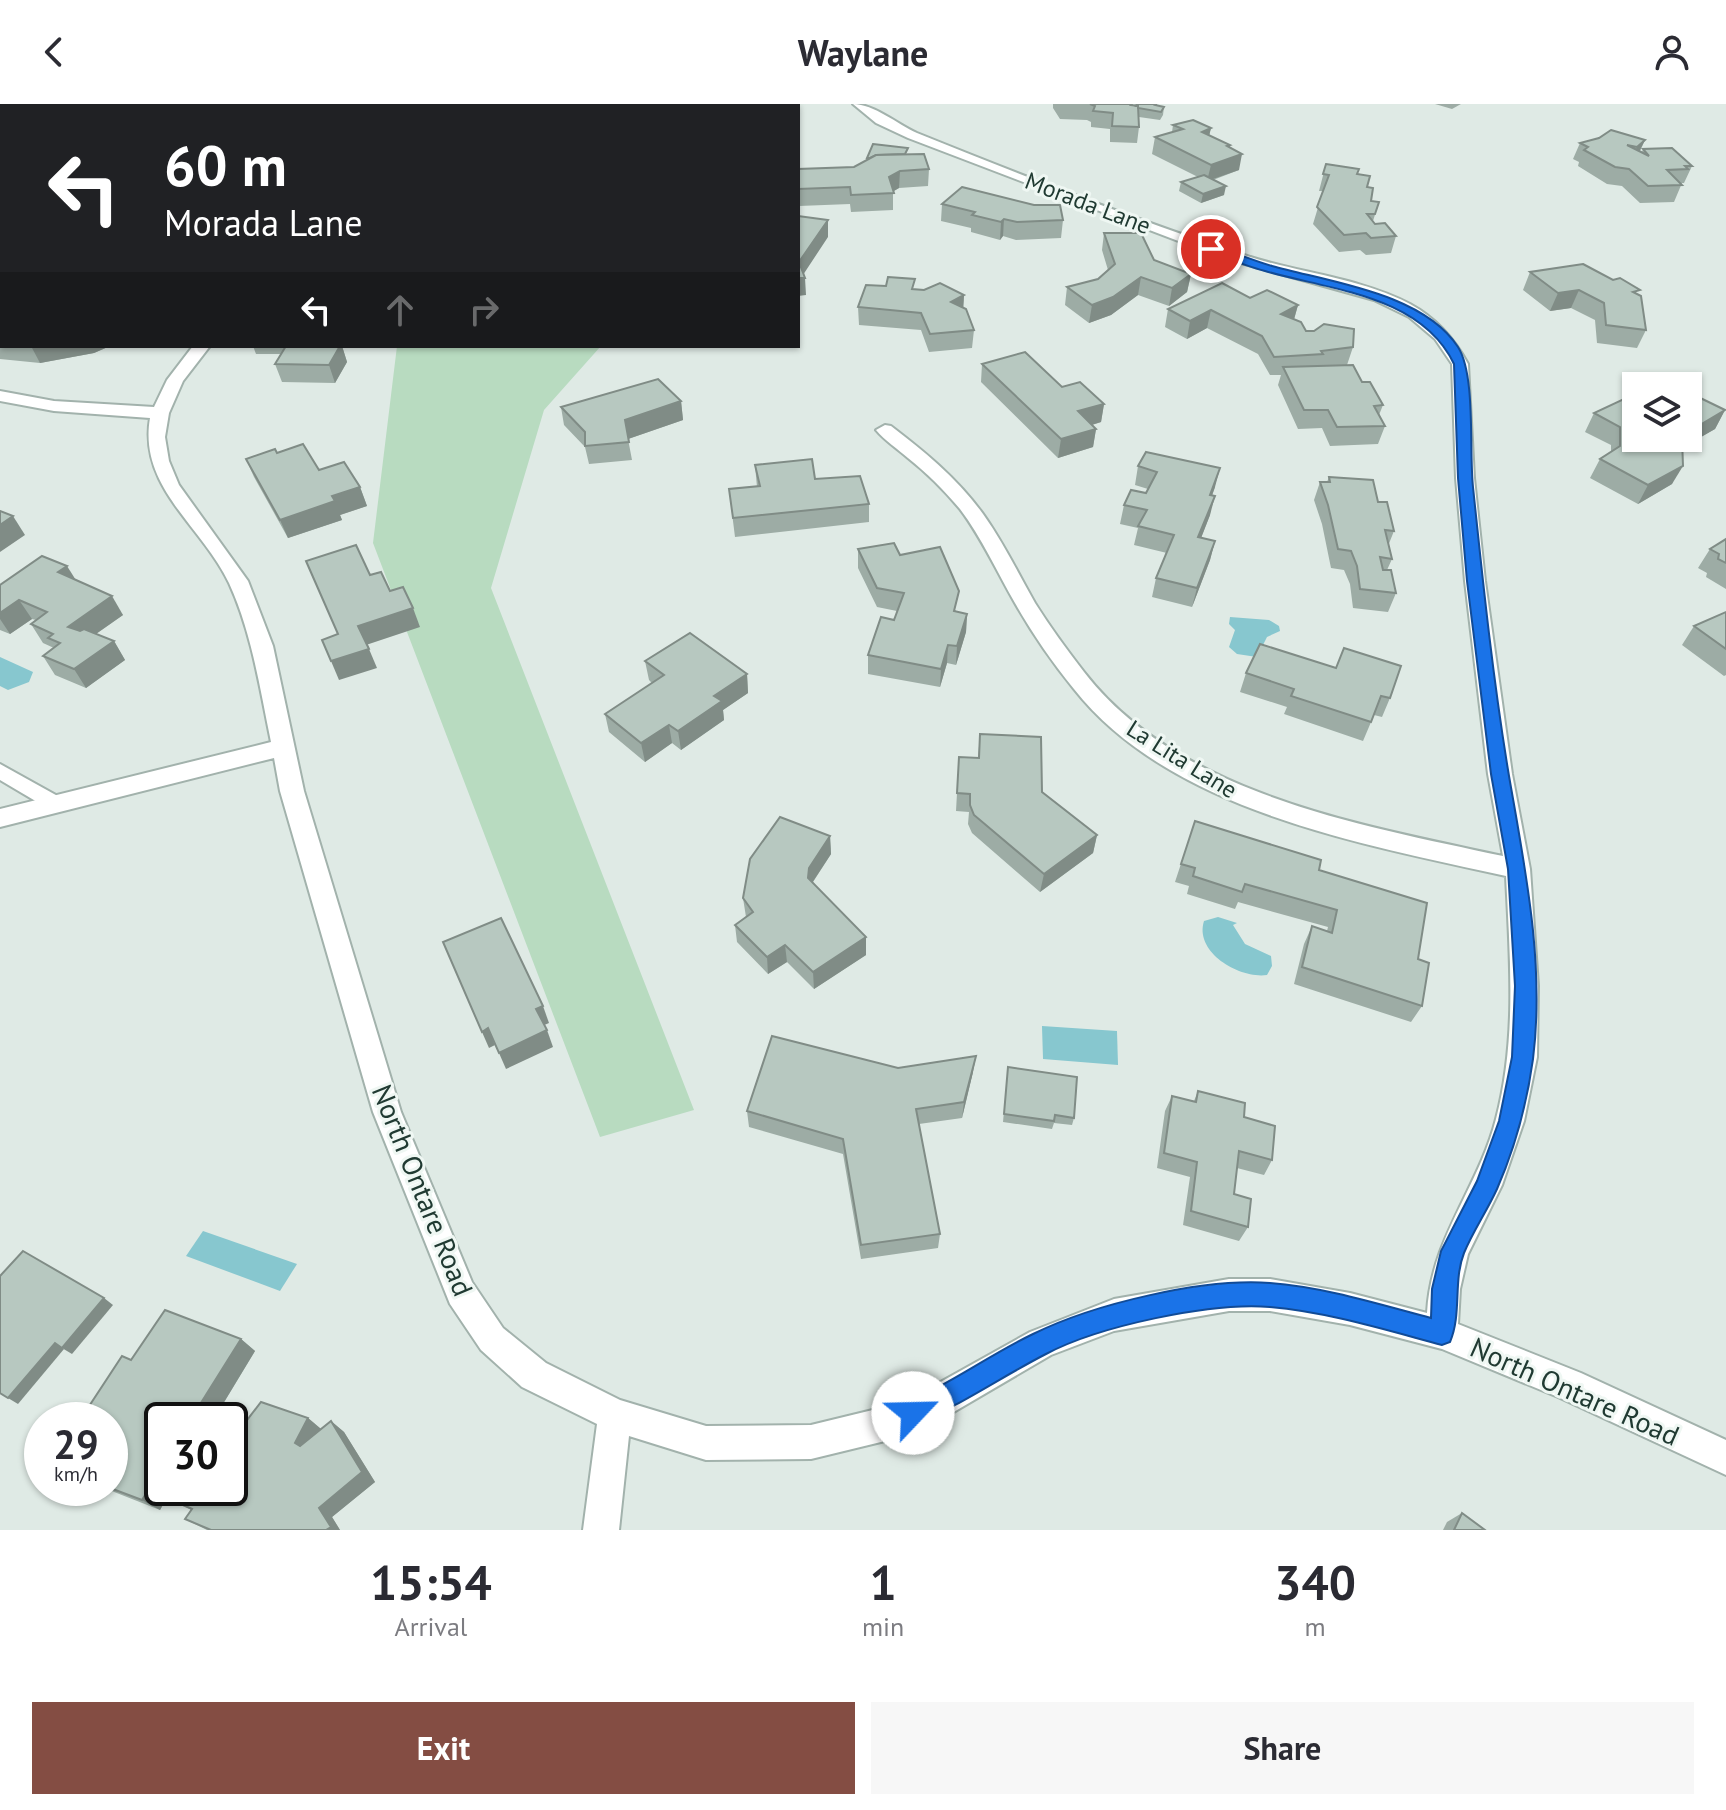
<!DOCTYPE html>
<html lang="en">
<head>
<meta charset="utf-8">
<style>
  :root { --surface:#fff; --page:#f7f7f7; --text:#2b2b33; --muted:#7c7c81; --accent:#844d43 }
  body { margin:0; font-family:"PT Sans",sans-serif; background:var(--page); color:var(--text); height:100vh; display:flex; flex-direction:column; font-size:30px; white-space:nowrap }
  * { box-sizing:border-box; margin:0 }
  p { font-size:26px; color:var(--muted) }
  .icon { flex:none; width:44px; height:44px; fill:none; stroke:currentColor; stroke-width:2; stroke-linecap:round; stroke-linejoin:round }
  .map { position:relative; height:1426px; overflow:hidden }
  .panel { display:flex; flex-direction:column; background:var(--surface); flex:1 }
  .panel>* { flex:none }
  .hud { position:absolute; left:0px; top:0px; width:800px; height:244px; box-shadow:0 2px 6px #0004; background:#202124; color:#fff; overflow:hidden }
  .controls { position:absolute; left:1622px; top:268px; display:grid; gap:16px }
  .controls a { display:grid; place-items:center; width:80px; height:80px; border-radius:0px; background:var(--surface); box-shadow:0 2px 6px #0004; font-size:40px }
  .speed { position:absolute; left:24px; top:1298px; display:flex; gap:16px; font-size:40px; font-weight:700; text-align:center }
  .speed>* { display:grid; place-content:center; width:104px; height:104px; border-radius:50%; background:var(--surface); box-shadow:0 2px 6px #0004; line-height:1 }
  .speed small { font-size:20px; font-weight:400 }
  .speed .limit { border:4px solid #111; border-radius:12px; background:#fff; color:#111 }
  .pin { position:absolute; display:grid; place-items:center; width:68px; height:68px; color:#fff; margin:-34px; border:4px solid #fff; border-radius:50%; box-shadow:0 2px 8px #0007 }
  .me { position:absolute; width:88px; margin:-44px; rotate:66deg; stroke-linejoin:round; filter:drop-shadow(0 0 6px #0008) }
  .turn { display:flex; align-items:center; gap:28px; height:168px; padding:0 32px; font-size:36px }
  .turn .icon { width:104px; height:104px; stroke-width:2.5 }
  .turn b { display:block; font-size:56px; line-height:68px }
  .lanes { display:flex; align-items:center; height:76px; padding:0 32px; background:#0003; justify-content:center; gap:40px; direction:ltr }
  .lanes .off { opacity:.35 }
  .eta { display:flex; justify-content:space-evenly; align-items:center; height:136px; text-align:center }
  .eta b { font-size:48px; font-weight:700; line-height:56px }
  .action { display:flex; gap:16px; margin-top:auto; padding:16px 32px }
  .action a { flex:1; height:92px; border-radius:0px; background:var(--accent); color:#fff; font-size:32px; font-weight:700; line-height:92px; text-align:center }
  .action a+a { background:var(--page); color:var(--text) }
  header { display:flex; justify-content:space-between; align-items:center; height:104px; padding:0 32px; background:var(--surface); font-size:36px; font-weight:700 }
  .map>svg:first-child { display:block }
  .green { fill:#b8dbc0 }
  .water { fill:#87c7cf }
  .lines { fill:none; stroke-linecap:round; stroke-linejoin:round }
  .lane-casing { stroke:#a2b2ac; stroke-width:4 }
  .street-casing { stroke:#a2b2ac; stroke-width:4 }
  .lane { fill:#fff; fill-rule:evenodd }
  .street { fill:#fff; fill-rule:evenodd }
  .wall { fill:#9daca5 }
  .shaded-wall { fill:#808c86 }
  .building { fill:#b7c8c0; stroke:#808c86; stroke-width:2; fill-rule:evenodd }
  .route { fill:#1a73e8; stroke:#114b97; stroke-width:2 }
  .labels { text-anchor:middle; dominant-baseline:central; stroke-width:6; stroke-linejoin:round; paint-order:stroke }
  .street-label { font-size:24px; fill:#203a32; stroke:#eff7f3 }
  .near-street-label { font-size:28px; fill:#203a32; stroke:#eff7f3 }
</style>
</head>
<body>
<header><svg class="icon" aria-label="back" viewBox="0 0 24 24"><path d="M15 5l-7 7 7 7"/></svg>Waylane<svg class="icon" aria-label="person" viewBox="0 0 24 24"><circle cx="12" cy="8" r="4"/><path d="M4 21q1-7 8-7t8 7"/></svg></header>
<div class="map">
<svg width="1726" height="1426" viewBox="0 0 1726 1426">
  <rect width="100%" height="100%" fill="#dfeae5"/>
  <polygon class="green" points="397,242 601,242 544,306 491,484 694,1006 600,1033 373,439"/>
  <g class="water">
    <polygon points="1230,513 1269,516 1279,522 1280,527 1267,533 1257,553 1237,550 1229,543 1235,526 1229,520"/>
    <polygon points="0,553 33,568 29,578 8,586 0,582"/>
    <path d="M1218,813L1237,819L1233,821L1245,840L1271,852L1272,862L1267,871C1239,875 1194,848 1204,817Z"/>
    <polygon points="1042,922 1117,927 1118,961 1043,955"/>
    <polygon points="203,1127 297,1160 280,1187 186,1152"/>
  </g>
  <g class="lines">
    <g class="lane-casing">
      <polygon id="lane" points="0,660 63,695 66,700 63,705 49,705 0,676"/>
    </g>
    <g class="street-casing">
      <g id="street">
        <polygon points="185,0 204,0 205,2 186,2"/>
        <path d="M853,0C874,0 897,20 917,29C1026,73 1136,116 1247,152C1300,169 1360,174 1410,200C1436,214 1454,234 1468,260L1474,374L1485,477L1512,670L1530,765L1538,882L1537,953L1524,1017L1502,1081L1468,1150L1460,1185L1458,1220L1581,1269L1726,1336V1371L1558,1293L1442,1245L1350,1221L1270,1207H1229L1114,1227L1051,1251L952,1309L885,1337L811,1355L706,1356L629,1332L619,1426H583L597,1320L522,1283L481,1246L450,1200L373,1008L280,687L274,654L0,723V705L271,638C260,585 252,529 229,479C202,422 138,383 150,314L54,307L0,297V287L54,297L154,303L167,276L193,242H210L183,277L169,309L165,333L169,357L179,381L248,477L273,542L304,687L401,1008L472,1178L503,1224L546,1259L620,1296L706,1322L811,1321L885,1303L928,1285L1030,1228L1114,1195L1229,1175H1270L1350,1189L1427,1209C1431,1134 1478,1085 1496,1015C1517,935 1510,854 1506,772C1363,740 1170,707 1074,585C1052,558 1032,529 1015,499C997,468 982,434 960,405C944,386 927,369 908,354C898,345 885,337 876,326L885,321L891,322C925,348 958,375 983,410C1003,438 1018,469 1035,499C1050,523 1067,546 1084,568C1179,691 1361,721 1503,752L1488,670L1465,477L1456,374L1452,260L1435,235L1409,213L1374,196L1223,154L908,34L876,19Z"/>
      </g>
    </g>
    <use href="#lane" class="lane"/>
    <use href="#street" class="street"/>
  </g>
  <g class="wall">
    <polygon points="1053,0 1137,0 1164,3 1163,11 1160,16 1139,13 1139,23 1137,39 1110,38 1110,25 1091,23 1091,18 1087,16 1060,15 1053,4"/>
    <polygon points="1435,0 1461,0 1452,5"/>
    <polygon points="1173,21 1211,24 1209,32 1230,41 1229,43 1239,66 1213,76 1224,91 1201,99 1179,87 1181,78 1198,73 1152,50 1155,33 1172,28"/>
    <polygon points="1645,36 1640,47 1642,48 1643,45 1692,62 1684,79 1682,79 1674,98 1640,99 1622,82 1607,80 1578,62 1579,58 1573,55 1580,39"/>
    <polygon points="908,50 929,65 928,82 899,84 893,87 893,106 851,108 850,100 799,102 798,65 854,63 867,56 867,54"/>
    <polygon points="1326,60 1358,70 1367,83 1371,97 1379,98 1373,117 1375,120 1396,132 1391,149 1366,151 1360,146 1339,148 1313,120 1323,87 1319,87"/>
    <polygon points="942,100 1063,116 1061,134 1016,136 1003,132 1000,136 971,128 971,124 941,117"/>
    <polygon points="1104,129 1154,156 1191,170 1187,188 1169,202 1138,191 1111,211 1089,219 1065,201 1067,183 1098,175 1108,166 1102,146"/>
    <polygon points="1530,168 1637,191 1646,226 1637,244 1597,239 1595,216 1571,204 1550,207 1523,186"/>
    <polygon points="915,185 964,191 963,204 974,226 972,244 929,248 921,226 859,221 858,203"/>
    <polygon points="1250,194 1298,201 1294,215 1306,227 1353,243 1347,261 1383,301 1379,311 1385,322 1378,340 1330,342 1322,324 1298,325 1278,281 1281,271 1270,271 1258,250 1207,224 1187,235 1165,223 1168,205"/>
    <polygon points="0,214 2,214 2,242 110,242 94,249 40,259 0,255"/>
    <polygon points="253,242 342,242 347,258 335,279 282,278 275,260 281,250 256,250"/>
    <polygon points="982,260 1062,283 1104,300 1101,318 1092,321 1096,325 1093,343 1058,354 981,278"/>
    <polygon points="1626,294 1636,334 1725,306 1715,325 1682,343 1672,380 1638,400 1590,374 1600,355 1611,349 1611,341 1585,328 1594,309"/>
    <polygon points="681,297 683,316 628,335 632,356 589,360 585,343 564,321 561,303"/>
    <polygon points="277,349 360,383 367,402 340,411 342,416 288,434 254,373 246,355"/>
    <polygon points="755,361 815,375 869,400 869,418 735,433 729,385 757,383"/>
    <polygon points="1138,362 1215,383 1212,392 1210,411 1201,434 1215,437 1210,456 1192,503 1152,493 1156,474 1167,449 1134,441 1138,424 1120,420 1124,401 1146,389 1148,385 1135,381"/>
    <polygon points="1329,373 1378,398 1394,427 1388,442 1392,455 1387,466 1396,489 1388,508 1353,504 1350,480 1344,466 1331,464 1322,420 1314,396 1320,378 1327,378"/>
    <polygon points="1726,435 1726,485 1706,473 1707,469 1698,464 1710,445"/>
    <polygon points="858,445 900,451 957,508 967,510 966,528 956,561 947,559 940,583 868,570 868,551 894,516 897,507 877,503 858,464"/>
    <polygon points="76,476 123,511 96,530 114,537 125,556 86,584 55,571 43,552 54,544 43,539 31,520 36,516 32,515 10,530 0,526 0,481"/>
    <polygon points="1726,508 1726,571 1724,572 1682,541 1694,522"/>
    <polygon points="1260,540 1390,594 1382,613 1374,611 1363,637 1284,610 1287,603 1240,588 1246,569"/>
    <polygon points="645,557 747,570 748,589 723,606 724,616 681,646 672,639 645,658 609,628 605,610 652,579 649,576"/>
    <polygon points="980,630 1042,688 1097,731 1093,749 1040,788 972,729 968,720 969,708 956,707 959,653 978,654"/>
    <polygon points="1195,717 1319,766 1418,855 1422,902 1411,918 1294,880 1304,840 1312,822 1327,827 1328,823 1238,798 1235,805 1187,790 1189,782 1175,778"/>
    <polygon points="830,732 831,750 813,778 866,851 814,885 787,858 768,870 737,838 735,821 746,813 743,794"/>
    <polygon points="1008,963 1074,1014 1072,1021 1054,1019 1052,1025 1003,1018"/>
    <polygon points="898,964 973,968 962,1014 919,1020 940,1130 938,1144 861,1155 843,1050 749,1023 747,1007"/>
    <polygon points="1198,987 1244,1013 1272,1056 1264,1071 1237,1064 1234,1090 1248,1123 1239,1137 1183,1121 1190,1073 1157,1064 1165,1007 1172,992 1194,997"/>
    <polygon points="241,1235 255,1247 217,1310 244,1320 308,1314 321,1325 331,1317 344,1328 375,1378 332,1413 340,1426 207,1426 185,1415 192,1406 166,1395 160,1406 104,1384 110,1384 131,1256"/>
    <polygon points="1462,1409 1485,1426 1443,1426 1447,1418"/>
  </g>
  <g class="shaded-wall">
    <polygon points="1211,24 1207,40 1202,28"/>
    <polygon points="1645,36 1637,52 1629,59 1637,43"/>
    <polygon points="1230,41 1226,55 1242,50 1239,66 1207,77 1211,61"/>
    <polygon points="2,61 2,79 0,75 0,62"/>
    <polygon points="900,67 899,84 889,90 889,73"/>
    <polygon points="1226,82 1224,91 1201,99 1203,90"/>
    <polygon points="1004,115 1003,132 1000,136 1001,118"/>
    <polygon points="828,116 828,133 801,174 805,174 806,191 798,192 799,158"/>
    <polygon points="1191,170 1187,188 1169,202 1172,184"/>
    <polygon points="1141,173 1138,191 1111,211 1089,219 1092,201"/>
    <polygon points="1579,186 1571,204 1550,207 1558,189"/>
    <polygon points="964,191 963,209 951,198"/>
    <polygon points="1298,201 1293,219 1281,210"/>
    <polygon points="1211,206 1207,224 1187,235 1190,217"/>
    <polygon points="31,242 110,242 94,249 40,259"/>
    <polygon points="340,242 342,242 347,258 335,279 329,261"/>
    <polygon points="681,297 683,316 628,335 625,316"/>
    <polygon points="1104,300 1101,318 1075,326 1078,307"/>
    <polygon points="1725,306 1715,325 1672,350 1681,334 1688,334 1688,328"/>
    <polygon points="1096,325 1093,343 1058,354 1061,335"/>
    <polygon points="1683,362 1672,380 1638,400 1648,381"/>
    <polygon points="1220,364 1215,383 1205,410 1210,391"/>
    <polygon points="360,383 367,402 340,411 342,416 288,434 280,416 332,392"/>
    <polygon points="1215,392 1210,411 1194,452 1198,433"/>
    <polygon points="13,412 25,431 0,448 0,421"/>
    <polygon points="1215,437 1210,456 1192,503 1197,484"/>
    <polygon points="67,462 79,481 58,468"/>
    <polygon points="112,492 123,511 80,541 68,523"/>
    <polygon points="19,496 32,515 10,530 0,515 0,509"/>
    <polygon points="413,504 420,523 366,541 358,522"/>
    <polygon points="967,510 966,528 956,561 957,542"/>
    <polygon points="114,537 125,556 86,584 74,565"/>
    <polygon points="948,541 947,559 940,583 941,565"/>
    <polygon points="369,545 377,564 339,576 331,557"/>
    <polygon points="747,570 748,589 723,606 724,616 681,646 678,627 714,592"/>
    <polygon points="669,621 672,639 645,658 641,639"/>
    <polygon points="1097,731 1093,749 1040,788 1044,770"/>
    <polygon points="830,732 831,750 810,782 808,774 809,764"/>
    <polygon points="866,833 866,851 814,885 813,868"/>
    <polygon points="785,841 787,858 768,870 767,853"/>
    <polygon points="543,902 549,919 542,922 536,905"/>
    <polygon points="488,924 495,941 489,944 482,928"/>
    <polygon points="547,926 553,943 506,965 499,949"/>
    <polygon points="976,952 973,968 962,1014 964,998"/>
    <polygon points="104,1194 113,1201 72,1250 62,1244"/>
    <polygon points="241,1235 255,1247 215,1313 199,1302"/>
    <polygon points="55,1239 64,1245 18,1300 8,1294"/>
    <polygon points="308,1314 321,1325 309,1349 295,1339"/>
    <polygon points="331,1317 344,1328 375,1378 332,1413 340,1426 326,1426 319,1404"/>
    <polygon points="149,1385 166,1395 160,1406 142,1396"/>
  </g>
  <g class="building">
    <polygon points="304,0 368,0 372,2 299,2"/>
    <polygon points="736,0 792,0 794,2 732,2"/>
    <polygon points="1090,0 1132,0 1131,1 1138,2 1139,23 1112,22 1113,9 1093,7 1095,2"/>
    <polygon points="1137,0 1156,0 1155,1 1164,3 1161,8 1138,4 1138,2 1136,2"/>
    <polygon points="1193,16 1211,24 1202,28 1230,41 1227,42 1242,50 1211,61 1155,33 1183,25 1173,21"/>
    <polygon points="1611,26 1645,36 1637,43 1627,41 1649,52 1643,45 1672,44 1692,62 1685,62 1688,65 1667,66 1682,81 1648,82 1629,65 1615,63 1584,46 1588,43 1580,39 1599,34"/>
    <polygon points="873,40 908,44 905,50 876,51 870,54 867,54"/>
    <polygon points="2,47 2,61 0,62 0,48"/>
    <polygon points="924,50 929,65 900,67 889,73 894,89 851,91 850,83 798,85 798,65 854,63 876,51"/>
    <polygon points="1326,60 1359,65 1357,70 1370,72 1367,83 1373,84 1371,97 1379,98 1375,110 1367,110 1375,120 1385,119 1396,132 1371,134 1366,129 1344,131 1317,103 1329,71 1323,70"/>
    <polygon points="1204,71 1226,82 1203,90 1181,78"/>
    <polygon points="962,83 1034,101 1060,101 1063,116 1017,118 1004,115 1001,118 972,111 975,108 942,100"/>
    <polygon points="798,112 828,116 799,158 805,174 798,174"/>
    <polygon points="1104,129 1141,129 1154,156 1191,170 1172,184 1141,173 1113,193 1092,201 1067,183 1098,175 1115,160"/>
    <polygon points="1583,160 1613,176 1620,174 1640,186 1633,188 1641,192 1646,226 1606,221 1604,199 1579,186 1558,189 1530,168"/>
    <polygon points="888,173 915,175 912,185 924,186 940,179 964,191 951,198 966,205 974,226 930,230 921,209 858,203 866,181 886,182"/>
    <polygon points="1222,179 1250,194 1267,186 1298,201 1281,210 1301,218 1306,227 1314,227 1324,220 1354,225 1353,243 1321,247 1323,250 1274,253 1262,232 1211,206 1190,217 1168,205"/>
    <rect x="0" y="214" width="2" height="24"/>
    <polygon points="286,242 340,242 329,261 275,260"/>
    <polygon points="1025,248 1062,283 1080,278 1104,300 1078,307 1096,325 1061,335 982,260"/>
    <polygon points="1353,261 1362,278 1370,278 1383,301 1374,302 1385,322 1337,323 1328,306 1304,306 1283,263"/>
    <polygon points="658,275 681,297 625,316 629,338 585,342 585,328 561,303"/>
    <polygon points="1688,288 1725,306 1688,328"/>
    <polygon points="1626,294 1636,299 1636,334 1682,334 1683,362 1648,381 1600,355 1620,342 1620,323 1594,309"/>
    <polygon points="303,340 319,366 344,358 360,383 332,392 335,397 280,416 246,355 275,345 277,349"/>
    <polygon points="1146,348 1220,364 1210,391 1215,392 1198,433 1215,437 1197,484 1156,474 1174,431 1138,422 1147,406 1124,401 1131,386 1146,389 1157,368 1138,362"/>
    <polygon points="812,355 815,375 860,372 869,400 733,414 729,385 760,382 755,361"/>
    <polygon points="1329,373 1373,376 1378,398 1387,398 1394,427 1385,426 1392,455 1380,453 1383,466 1391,466 1396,489 1360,485 1357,462 1351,447 1338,445 1328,401 1320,378 1330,378"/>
    <polygon points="0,407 13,412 0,421"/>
    <polygon points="1726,435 1726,459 1718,455 1719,450 1710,445"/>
    <polygon points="894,439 900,451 940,443 959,487 954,507 967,510 957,542 948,541 941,565 868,551 881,513 894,516 904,489 877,484 858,445"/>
    <polygon points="356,441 370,471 381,468 390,487 403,483 413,504 358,522 369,545 331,557 322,536 338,530 306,457"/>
    <polygon points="42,452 67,462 58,468 112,492 68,523 80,527 84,525 114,537 74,565 43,552 60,539 48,534 53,530 31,520 47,508 19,496 0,509 0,481"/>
    <polygon points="1726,508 1726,545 1694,522"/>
    <polygon points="690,529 747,570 714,592 722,597 678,627 669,621 641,639 605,610 664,571 645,557"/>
    <polygon points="1260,540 1336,564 1344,544 1401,562 1390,594 1381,592 1371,618 1291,592 1294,585 1246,569"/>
    <polygon points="980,630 1041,633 1042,688 1097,731 1044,770 974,711 970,701 970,690 957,689 959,653 979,654"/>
    <polygon points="780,713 830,732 809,764 808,774 866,833 813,868 785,841 767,853 735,821 753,808 743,794 750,755"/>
    <polygon points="1195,717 1321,756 1319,766 1427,799 1418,855 1429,859 1422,902 1302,863 1312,822 1332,829 1337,806 1245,780 1242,788 1193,772 1195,764 1181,760"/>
    <polygon points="501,814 543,902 536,905 547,926 499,949 488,924 482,928 443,838"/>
    <polygon points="772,932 898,964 976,952 964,998 916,1005 940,1130 861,1141 843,1035 747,1007"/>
    <polygon points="1008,963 1077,973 1074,1014 1055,1011 1054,1017 1004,1010"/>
    <polygon points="1198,987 1245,999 1244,1013 1275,1022 1272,1056 1239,1047 1234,1090 1251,1095 1248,1123 1191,1107 1197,1058 1164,1049 1172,992 1196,998"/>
    <polygon points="23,1147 104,1194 62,1244 55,1239 8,1294 0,1289 0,1172"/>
    <path d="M165,1206L241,1235L199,1302L244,1320L261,1298L308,1314L295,1339L300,1342L331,1317L362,1368L319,1404L331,1423L326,1426H211L185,1415L192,1405L149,1385L142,1396L110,1384V1316H80L122,1252L131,1256ZM162,1316H230V1384H162Z"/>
    <polygon points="1462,1409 1485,1426 1454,1426"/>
  </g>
  <path class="route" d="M1211,141C1231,147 1251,156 1272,162C1329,178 1423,189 1458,243C1476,271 1469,347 1473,383C1483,479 1493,576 1509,672C1525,764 1545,861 1533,955C1527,999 1515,1044 1497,1085C1487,1107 1473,1127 1464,1149C1453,1177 1462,1210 1450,1238L1442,1241C1386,1226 1328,1208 1270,1203C1211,1198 1099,1222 1046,1250C1001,1273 960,1302 913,1321L904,1318L900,1309L904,1300C949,1281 989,1251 1033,1230C1094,1200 1202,1174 1270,1179C1324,1183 1378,1200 1431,1214L1432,1185L1441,1147L1477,1077L1499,1017L1512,953L1515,882L1508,765L1491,670L1467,477L1458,374L1454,260C1421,191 1330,186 1265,167C1246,162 1226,154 1207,147V142Z"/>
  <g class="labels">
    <g class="street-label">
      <text transform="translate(1088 99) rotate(21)">Morada Lane</text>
      <text transform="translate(1182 655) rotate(32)">La Lita Lane</text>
    </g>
    <g class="near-street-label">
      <text transform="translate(423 1086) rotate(68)">North Ontare Road</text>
      <text transform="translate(1575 1287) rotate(24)">North Ontare Road</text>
    </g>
  </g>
</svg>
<div class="controls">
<a><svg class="icon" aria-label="layers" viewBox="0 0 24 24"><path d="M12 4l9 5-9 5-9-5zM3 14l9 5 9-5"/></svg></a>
</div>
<div class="speed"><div>29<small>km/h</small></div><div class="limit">30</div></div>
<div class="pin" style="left:1211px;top:145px;background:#d93025"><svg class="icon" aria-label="arrive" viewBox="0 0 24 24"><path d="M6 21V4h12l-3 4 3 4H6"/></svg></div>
<svg class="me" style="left:913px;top:1309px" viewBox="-20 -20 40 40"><circle r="19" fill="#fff"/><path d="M0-13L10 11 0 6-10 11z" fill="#1a73e8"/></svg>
<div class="hud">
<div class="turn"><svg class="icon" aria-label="left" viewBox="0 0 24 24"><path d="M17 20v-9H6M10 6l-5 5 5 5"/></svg><div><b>60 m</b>Morada Lane</div></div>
<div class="lanes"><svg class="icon" aria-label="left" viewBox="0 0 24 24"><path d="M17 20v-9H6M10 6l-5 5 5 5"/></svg><svg class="icon off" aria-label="ahead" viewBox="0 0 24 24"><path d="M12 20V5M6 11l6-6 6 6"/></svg><svg class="icon off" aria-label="right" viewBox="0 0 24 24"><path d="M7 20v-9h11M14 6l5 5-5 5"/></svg></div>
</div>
</div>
<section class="panel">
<div class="eta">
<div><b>15:54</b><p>Arrival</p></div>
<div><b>1</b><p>min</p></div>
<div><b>340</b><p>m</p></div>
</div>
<div class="action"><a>Exit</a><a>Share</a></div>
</section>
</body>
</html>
